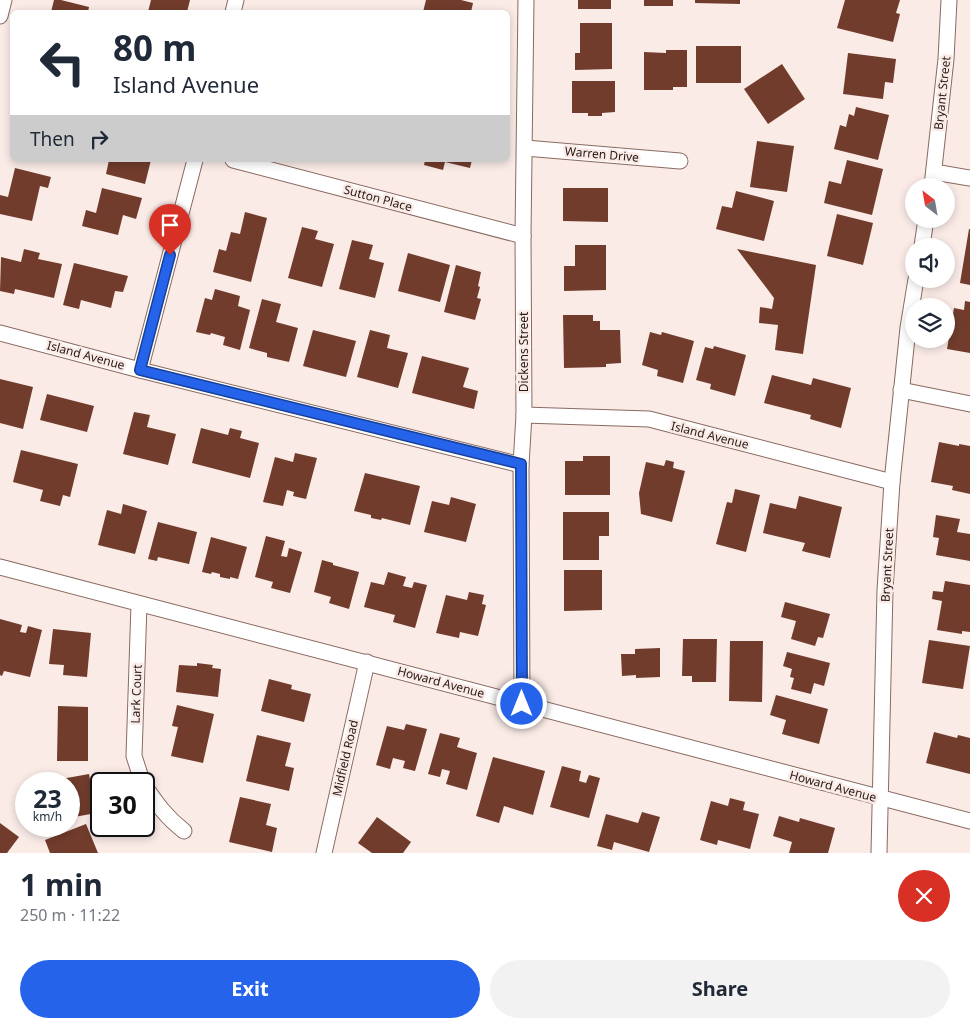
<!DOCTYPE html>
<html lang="en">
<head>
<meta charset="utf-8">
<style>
  :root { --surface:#fff; --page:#f2f2f3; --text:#1f2937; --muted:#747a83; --accent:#2563eb }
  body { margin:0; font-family:"Noto Sans",sans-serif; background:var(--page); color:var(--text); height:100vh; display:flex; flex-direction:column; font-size:19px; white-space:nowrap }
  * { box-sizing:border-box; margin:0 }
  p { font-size:16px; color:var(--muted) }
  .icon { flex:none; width:28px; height:28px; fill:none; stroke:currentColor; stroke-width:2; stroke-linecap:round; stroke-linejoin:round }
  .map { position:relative; height:853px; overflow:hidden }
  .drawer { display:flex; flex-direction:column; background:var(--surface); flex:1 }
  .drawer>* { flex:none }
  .banner { position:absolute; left:10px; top:10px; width:500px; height:152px; border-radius:8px; box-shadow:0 2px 8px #0003; background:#fff; color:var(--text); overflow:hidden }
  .needle { width:32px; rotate:329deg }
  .fabs { position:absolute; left:905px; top:178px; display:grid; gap:10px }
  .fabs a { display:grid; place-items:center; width:50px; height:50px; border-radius:50%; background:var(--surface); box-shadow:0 2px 8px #0003; font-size:25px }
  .speed { position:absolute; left:15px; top:772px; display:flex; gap:10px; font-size:25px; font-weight:700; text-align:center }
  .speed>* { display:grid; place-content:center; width:65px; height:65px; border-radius:50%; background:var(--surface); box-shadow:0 2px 8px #0003; line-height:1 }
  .speed small { font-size:12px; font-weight:400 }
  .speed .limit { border:2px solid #111; border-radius:8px; background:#fff; color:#111 }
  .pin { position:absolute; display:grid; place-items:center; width:42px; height:42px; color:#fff; margin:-51px -21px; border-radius:50% 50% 50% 0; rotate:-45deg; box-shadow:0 0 5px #0007 }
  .pin .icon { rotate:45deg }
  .me { position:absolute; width:55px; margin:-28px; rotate:0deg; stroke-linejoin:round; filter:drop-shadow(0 0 4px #0008) }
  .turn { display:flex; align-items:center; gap:18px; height:105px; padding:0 20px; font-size:22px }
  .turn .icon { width:65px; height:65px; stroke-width:2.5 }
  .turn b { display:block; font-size:35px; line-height:42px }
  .then { display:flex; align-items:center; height:48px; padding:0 20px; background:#0003; gap:10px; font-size:19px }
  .round { display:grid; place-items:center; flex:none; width:52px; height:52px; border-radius:26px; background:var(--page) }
  .overview { display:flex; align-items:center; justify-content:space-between; height:85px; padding:0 20px }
  h1 { font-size:30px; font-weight:700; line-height:38px }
  .action { display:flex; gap:10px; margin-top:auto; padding:10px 20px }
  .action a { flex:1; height:58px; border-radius:30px; background:var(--accent); color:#fff; font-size:20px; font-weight:700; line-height:58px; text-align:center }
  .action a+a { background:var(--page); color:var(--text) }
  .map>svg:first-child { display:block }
  .building { fill:#713c2c }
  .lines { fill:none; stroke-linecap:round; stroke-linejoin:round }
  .minor-casing { stroke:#896a60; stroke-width:17 }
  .minor { stroke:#fff; stroke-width:15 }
  .route-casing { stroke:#184099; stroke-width:12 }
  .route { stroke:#2563eb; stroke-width:9 }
  .labels { text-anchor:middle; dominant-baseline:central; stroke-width:5; stroke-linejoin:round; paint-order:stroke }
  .street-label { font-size:12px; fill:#251915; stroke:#faebe7 }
</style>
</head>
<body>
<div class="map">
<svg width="970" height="853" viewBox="0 0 970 853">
  <rect width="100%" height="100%" fill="#faebe7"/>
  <g class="building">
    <polygon points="54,0 61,0 89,7 88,12 51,12"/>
    <polygon points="151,0 190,0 187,12 148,12"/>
    <polygon points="426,0 461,0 473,3 471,12 423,12"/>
    <rect x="578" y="0" width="33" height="9"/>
    <rect x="644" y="0" width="29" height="6"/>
    <polygon points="695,0 740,0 740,4 695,3"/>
    <polygon points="845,0 900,0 896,13 900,14 893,42 837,28"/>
    <polygon points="580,23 612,23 612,69 575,70 575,53 580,53"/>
    <rect x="696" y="46" width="45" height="37"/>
    <polygon points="666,50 687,50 687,87 673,87 673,90 644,90 644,52 666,53"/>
    <polygon points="848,53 896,59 893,83 885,82 883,99 843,94"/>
    <polygon points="782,64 805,99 768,124 744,89"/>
    <polygon points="572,81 615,81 615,112 602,113 602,116 588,116 588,113 572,113"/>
    <polygon points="856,107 889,115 878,160 834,149 840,125 846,127 849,114 854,116"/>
    <polygon points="757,141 794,146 787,192 750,187"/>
    <polygon points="109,160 151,160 145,184 106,174"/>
    <polygon points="425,160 472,160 470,168 445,162 443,170 424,165"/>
    <polygon points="847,160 883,169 872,215 824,203 829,181 841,184"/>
    <polygon points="15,168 51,177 48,188 40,186 32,221 0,214 0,195 8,197"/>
    <polygon points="102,188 142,198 136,219 123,215 118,235 82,226 86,210 96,213"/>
    <polygon points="563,188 608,188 608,222 563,221"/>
    <polygon points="736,191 774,201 764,241 716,229 722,206 732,208"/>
    <polygon points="245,212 267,218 251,282 213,272 219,249 226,251 231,232 240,234"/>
    <polygon points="837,214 873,223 863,265 827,256"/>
    <polygon points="302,227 318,231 315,239 334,244 322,287 288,278"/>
    <polygon points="969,229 970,229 970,285 960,283"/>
    <polygon points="352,240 373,245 369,259 384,263 375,298 339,289"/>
    <polygon points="575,245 606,245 606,290 564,291 564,266 575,266"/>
    <polygon points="24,249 40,253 38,259 62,264 54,298 15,289 14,294 0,291 1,257 21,262"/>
    <polygon points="737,249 816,265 803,354 775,350 778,325 759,323 760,307 772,309 774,298"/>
    <polygon points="408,253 450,265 440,302 398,291"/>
    <polygon points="74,263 128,276 123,292 115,291 111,308 81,300 79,309 63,305"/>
    <polygon points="456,265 481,272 478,286 480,287 477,298 481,299 475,320 444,312"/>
    <polygon points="215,289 240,296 238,306 250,310 240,350 223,345 225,337 211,333 210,335 196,332 205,298 212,300"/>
    <polygon points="262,299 281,304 276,322 298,328 289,362 267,357 267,353 249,348"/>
    <polygon points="965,301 970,302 970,353 947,349 954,308 964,310"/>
    <polygon points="563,315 593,315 593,321 600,321 600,330 620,330 621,363 606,364 606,367 564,368"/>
    <polygon points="313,330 356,341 346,377 303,366"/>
    <polygon points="370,330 390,335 387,348 408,353 398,388 357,377"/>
    <polygon points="650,332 661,335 662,332 694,341 683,383 657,376 658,370 642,365"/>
    <polygon points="714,346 746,355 735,396 710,389 711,384 696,380 705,347 713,349"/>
    <polygon points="422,356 469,368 463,387 478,391 474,409 412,393"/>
    <polygon points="772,375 811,385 813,378 851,388 841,428 810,419 811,415 764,403"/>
    <polygon points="0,379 33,387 23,429 0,423"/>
    <polygon points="47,394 94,406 87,432 40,420"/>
    <polygon points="134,412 150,415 147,427 176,434 168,465 123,454"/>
    <polygon points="201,428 228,435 230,428 242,431 240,438 259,443 250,478 192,463"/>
    <polygon points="939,442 959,446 959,444 970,446 970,494 952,490 953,486 931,482"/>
    <polygon points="21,450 78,464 70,497 63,495 60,506 40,501 43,490 13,482"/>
    <polygon points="295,453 317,458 306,499 293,496 294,492 287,490 283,506 263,502 275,457 293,462"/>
    <polygon points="583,456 610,456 610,495 565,495 565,461 583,461"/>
    <polygon points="666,460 674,462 673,468 685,471 672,522 641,514 639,493 646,462 664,466"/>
    <polygon points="365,473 420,486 410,525 382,518 381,520 371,518 371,515 354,511"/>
    <polygon points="735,489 760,495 746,552 716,544 727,502 732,503"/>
    <polygon points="799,496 842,507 830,558 802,551 805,543 763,533 770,503 796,509"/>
    <polygon points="451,497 476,504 466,542 424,532 432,501 449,505"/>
    <polygon points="123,504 147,511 135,554 98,545 107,510 121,514"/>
    <polygon points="563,512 609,512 609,536 599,536 599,560 563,560"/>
    <polygon points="936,515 960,519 957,532 970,534 970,561 936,555 939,538 933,537"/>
    <polygon points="158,522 197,532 189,564 158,557 157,561 148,559"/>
    <polygon points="266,536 285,541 281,556 287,557 289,548 302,552 290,593 271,588 273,582 255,577"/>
    <polygon points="211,537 247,547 238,579 230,577 230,579 220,577 220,574 212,572 211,574 202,572"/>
    <polygon points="322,560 333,563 333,565 359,572 349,609 329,603 331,597 314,592"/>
    <polygon points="564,570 602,570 602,610 564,611"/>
    <polygon points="388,572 406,577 403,586 412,588 414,582 427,585 415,628 393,622 395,615 364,607 371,582 384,585"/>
    <polygon points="945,581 970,585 970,632 962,631 962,634 937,630 942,601 932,599 933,591 943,592"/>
    <polygon points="469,592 484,595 482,604 486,605 478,636 460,632 459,638 436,633 446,595 467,600"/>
    <polygon points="785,602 830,614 823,638 818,637 815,646 791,639 796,621 781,617"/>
    <polygon points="0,619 22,625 20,632 26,633 28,626 42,630 30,677 4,671 2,676 0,675"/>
    <polygon points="53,629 91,633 87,677 63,675 64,665 49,664"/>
    <polygon points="683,639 717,639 716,682 692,682 692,676 682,676"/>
    <polygon points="929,640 970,646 963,689 922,683"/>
    <polygon points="730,641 763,641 762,702 729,701"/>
    <polygon points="660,648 660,677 636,678 636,675 622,676 621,654 635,654 635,649"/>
    <polygon points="787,652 830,663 824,686 814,683 811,694 791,689 794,678 790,677 792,669 783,666"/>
    <polygon points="197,663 213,665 212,668 221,669 218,697 176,692 179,665 197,666"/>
    <polygon points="269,679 292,685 291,689 311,694 304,722 261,711"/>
    <polygon points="776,695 828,709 819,744 782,734 786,720 770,715"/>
    <polygon points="177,705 214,714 203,763 171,756 178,727 172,726"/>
    <polygon points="58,706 88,707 88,761 57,761"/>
    <polygon points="406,724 427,729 415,771 403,768 405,761 393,758 390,769 376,765 387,726 404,730"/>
    <polygon points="934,732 957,738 958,735 970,738 970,774 926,763"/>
    <polygon points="440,733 460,738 457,747 477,753 467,790 446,784 450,771 442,769 440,777 428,774"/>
    <polygon points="257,735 291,743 285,766 294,768 289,791 246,781"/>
    <polygon points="493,757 545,771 533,815 504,806 499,823 476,816"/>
    <polygon points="562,766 581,771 579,781 586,783 589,775 600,778 589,818 550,807"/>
    <polygon points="89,774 96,813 69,818 69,784 50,784 50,781"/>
    <polygon points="240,797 271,804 266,825 277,828 272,852 229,842"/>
    <polygon points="730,798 745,802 743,810 759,814 750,849 718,840 717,845 700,840 711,801 728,806"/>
    <polygon points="642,812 660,817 649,852 614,842 612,850 597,846 606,814 638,823"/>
    <polygon points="779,816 799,822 800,818 835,828 828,853 789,853 792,842 773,836"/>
    <polygon points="377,817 411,842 403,853 372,853 358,843"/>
    <polygon points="0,823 19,837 7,853 0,853"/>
    <polygon points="86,824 98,853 50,853 45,840"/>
  </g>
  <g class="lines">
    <g class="minor-casing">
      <g id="minor">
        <polyline points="233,12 236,0"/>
        <polyline points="0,16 4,0"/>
        <polyline points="525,148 680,161"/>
        <polyline points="233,160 523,236"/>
        <polyline points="934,172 970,178"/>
        <polyline points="932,186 946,59 949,0"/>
        <polyline points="922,246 926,219"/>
        <polyline points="0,333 140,370 521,465"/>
        <polyline points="140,370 195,160"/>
        <polyline points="901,390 970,404"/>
        <polyline points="524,415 649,419 892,482"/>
        <polyline points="0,567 970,821"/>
        <polyline points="139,604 134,756 143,784"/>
        <polyline points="522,704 521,465 524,415 523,236 526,0"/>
        <path d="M144,785C157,804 166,817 184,831"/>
        <polyline points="324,853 367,662"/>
        <polyline points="879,853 885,590 892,482 908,328 916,279"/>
      </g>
    </g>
    <use href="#minor" class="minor"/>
  </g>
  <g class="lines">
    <g class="route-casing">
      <polyline id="route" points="170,255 140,370 521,464 522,704"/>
    </g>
    <use href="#route" class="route"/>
  </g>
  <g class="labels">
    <g class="street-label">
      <text transform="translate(942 93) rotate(-84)">Bryant Street</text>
      <text transform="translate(602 154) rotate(5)">Warren Drive</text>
      <text transform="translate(378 198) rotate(15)">Sutton Place</text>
      <text transform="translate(523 352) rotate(-90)">Dickens Street</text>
      <text transform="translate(86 355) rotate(15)">Island Avenue</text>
      <text transform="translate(710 435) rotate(14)">Island Avenue</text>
      <text transform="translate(887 565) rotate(-87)">Bryant Street</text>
      <text transform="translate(441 682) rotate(15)">Howard Avenue</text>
      <text transform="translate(136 694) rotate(-88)">Lark Court</text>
      <text transform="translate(345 758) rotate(-77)">Midfield Road</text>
      <text transform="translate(833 786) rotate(15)">Howard Avenue</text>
    </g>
  </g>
</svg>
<div class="fabs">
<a><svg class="needle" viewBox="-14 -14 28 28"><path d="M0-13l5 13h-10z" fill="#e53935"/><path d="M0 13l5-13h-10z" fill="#747a83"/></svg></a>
<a><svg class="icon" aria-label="sound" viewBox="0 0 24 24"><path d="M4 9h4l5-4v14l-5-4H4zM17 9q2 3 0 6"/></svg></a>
<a><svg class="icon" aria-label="layers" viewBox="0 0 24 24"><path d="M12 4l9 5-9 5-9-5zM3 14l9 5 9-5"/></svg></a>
</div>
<div class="speed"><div>23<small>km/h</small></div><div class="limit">30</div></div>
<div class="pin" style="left:170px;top:255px;background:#d93025"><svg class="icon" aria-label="arrive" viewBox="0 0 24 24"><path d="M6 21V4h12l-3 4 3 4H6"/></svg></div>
<svg class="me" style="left:522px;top:704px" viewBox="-20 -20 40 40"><circle r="17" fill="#2563eb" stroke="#fff" stroke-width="3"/><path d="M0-11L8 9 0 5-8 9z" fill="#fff"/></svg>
<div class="banner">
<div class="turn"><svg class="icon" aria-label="left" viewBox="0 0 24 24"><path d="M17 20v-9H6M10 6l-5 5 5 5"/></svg><div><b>80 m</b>Island Avenue</div></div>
<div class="then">Then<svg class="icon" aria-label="right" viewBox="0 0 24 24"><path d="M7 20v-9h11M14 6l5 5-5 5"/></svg></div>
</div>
</div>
<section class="drawer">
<div class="overview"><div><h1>1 min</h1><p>250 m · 11:22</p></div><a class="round" style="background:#d93025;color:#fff"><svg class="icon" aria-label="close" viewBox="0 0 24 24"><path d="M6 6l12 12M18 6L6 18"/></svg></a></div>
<div class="action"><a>Exit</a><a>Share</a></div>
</section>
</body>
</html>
